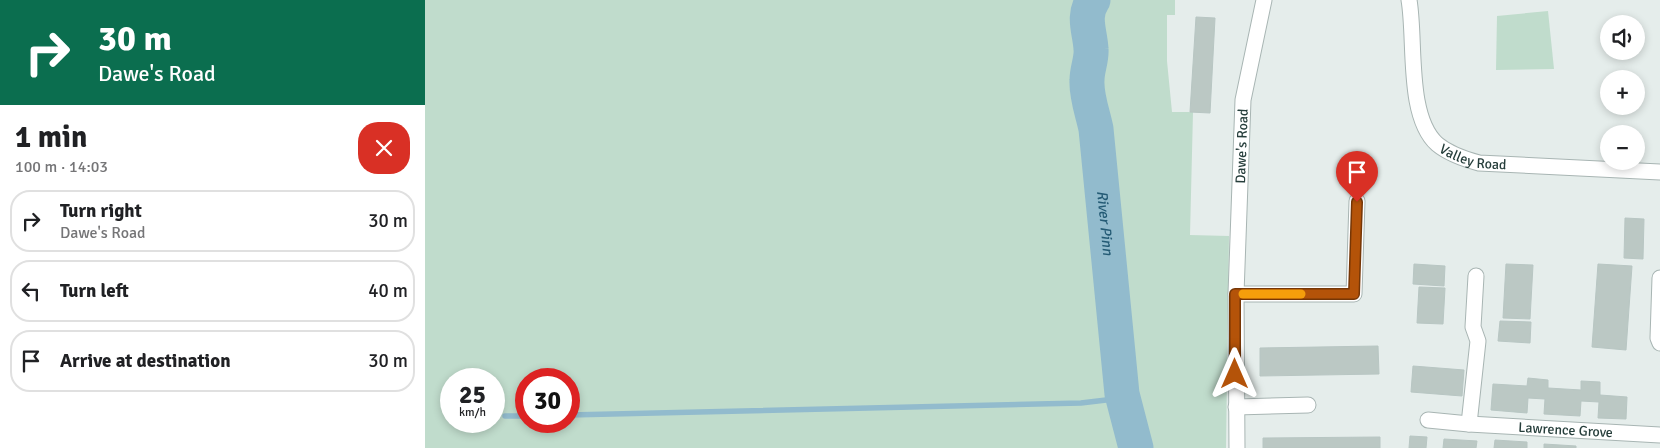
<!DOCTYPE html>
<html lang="en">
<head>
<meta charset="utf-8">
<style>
  :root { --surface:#fff; --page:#f2f2f2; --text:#202124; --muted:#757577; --line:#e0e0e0 }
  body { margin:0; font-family:Signika,sans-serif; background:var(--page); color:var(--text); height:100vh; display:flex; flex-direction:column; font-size:19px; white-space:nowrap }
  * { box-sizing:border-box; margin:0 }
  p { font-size:16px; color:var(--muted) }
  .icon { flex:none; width:28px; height:28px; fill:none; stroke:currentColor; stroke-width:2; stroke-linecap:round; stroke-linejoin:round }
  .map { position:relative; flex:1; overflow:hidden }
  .sheet { display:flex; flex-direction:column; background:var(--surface); width:425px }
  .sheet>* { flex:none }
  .top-card { background:#0b6e4f; color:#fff; overflow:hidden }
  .controls { position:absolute; left:1175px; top:15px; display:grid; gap:10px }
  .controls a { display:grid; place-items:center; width:45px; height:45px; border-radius:50%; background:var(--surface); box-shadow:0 2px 8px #0003; font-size:25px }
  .speed { position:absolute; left:15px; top:368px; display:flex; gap:10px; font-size:25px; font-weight:700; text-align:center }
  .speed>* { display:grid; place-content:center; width:65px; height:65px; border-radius:50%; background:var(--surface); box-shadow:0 2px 8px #0003; line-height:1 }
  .speed small { font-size:12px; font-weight:400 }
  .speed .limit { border:8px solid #d22; background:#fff; color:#111 }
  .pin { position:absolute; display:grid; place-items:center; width:42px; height:42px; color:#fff; margin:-51px -21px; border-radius:50% 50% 50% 0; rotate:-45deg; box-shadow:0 0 5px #0007 }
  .pin .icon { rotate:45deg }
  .me { position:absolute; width:55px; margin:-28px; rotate:0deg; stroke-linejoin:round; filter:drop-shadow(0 0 4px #0008) }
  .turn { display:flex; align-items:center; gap:18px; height:105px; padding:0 15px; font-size:22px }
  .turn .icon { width:65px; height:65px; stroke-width:2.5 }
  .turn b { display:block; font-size:35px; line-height:42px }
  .round { display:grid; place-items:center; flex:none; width:52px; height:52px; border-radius:20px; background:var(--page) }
  .headline { display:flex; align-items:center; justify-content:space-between; height:85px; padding:0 15px }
  h1 { font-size:30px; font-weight:800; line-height:38px }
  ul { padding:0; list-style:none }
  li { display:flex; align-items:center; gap:15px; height:62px; margin:0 10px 8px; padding:0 5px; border:2px solid var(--line); border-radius:20px }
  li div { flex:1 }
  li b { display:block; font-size:19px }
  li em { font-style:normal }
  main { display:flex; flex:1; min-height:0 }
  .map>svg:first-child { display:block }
  .green { fill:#c0dccc; fill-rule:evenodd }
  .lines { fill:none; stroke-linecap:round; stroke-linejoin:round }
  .stream { stroke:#92bbcd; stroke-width:5.5 }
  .river { stroke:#92bbcd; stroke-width:35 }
  .building { fill:#bbc8c4; stroke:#b8c6c3 }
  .minor-casing { stroke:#a8b5b3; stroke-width:17 }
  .minor { stroke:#fff; stroke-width:15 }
  .route-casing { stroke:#753606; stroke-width:12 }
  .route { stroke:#b45309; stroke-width:9 }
  .slow { stroke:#f59e0b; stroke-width:9 }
  .labels { text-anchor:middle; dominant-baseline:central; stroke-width:4.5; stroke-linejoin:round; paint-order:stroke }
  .street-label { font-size:14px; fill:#263e3b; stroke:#f6faf8 }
  .water-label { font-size:15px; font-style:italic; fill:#245b75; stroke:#f6faf8 }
</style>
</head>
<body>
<main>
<section class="sheet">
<div class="top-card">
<div class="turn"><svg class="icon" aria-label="right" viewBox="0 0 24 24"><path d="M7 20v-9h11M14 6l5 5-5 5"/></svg><div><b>30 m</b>Dawe's Road</div></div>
</div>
<div class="headline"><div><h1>1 min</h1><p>100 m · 14:03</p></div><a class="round" style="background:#d93025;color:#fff"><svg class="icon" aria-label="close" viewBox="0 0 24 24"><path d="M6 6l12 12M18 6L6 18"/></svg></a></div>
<ul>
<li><svg class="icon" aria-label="right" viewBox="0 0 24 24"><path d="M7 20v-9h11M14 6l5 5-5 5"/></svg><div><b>Turn right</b><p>Dawe's Road</p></div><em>30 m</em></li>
<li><svg class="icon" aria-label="left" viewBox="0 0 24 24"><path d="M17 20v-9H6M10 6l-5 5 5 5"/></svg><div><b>Turn left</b></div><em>40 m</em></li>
<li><svg class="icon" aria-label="arrive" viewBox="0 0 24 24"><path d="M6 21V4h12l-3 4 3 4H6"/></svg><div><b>Arrive at destination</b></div><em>30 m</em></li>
</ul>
</section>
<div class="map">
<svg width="1235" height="448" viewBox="0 0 1235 448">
  <rect width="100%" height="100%" fill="#e5edeb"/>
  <g class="green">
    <path d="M0,0H750V15H742V61L747,112H768L765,235L804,236L801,448H0ZM26,379H69V421H26ZM101,379H144V421H101Z"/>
    <polygon points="1123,11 1129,69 1071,70 1072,16"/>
  </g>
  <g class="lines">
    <g class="stream">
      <polyline points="144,415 656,403 698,398"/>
      <polyline points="80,416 101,416"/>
    </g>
    <path class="river" id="s1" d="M668,0C657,17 665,31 666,49C667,59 662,69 662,80C661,96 668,114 671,129L697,394L711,448"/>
  </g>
  <g class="building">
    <polygon points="771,17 790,18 785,113 765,112"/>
    <polygon points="1200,218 1219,219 1218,259 1199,258"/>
    <polygon points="989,264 1020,266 1019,286 988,284"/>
    <polygon points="1081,264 1108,265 1105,319 1078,318"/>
    <polygon points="1173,264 1207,266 1201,350 1167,347"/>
    <polygon points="994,287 1020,288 1018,324 992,323"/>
    <polygon points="1075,321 1106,322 1105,343 1073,341"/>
    <polygon points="953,346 954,374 835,376 835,348"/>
    <polygon points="988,366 1039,370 1037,396 986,392"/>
    <polygon points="1103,378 1123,380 1123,388 1156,390 1156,381 1175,382 1175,395 1202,397 1201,419 1173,418 1174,402 1156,401 1155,416 1119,414 1120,399 1103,398 1102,413 1066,410 1068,384 1102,386"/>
    <polygon points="985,436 1002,437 1001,448 984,448"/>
    <polygon points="955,437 955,448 838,448 838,438"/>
    <polygon points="1019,439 1052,441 1051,448 1018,448"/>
    <polygon points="1070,440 1102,442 1102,448 1069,448"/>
    <polygon points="1119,444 1151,446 1151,448 1119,448"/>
  </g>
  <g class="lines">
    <g class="minor-casing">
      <g id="minor">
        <path id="s2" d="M984,0C991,40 981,116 1012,144C1024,154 1039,159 1054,163L1235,172"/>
        <polyline points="1235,278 1233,338 1235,343"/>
        <polyline points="811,294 929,294 932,201"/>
        <polyline points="811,407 883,405"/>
        <path id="s3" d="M1003,420L1044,424L1235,435"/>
        <polyline points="1044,424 1053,341 1048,327 1051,276"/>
        <path id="s4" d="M812,448L811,294L818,100L839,0"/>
      </g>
    </g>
    <use href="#minor" class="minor"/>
  </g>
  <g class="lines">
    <g class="route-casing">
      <polyline id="route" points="810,374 810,294 929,294 932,202"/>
    </g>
    <use href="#route" class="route"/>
    <polyline class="slow" points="818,294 876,294"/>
  </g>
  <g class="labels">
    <g class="street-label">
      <text stroke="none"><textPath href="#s4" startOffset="302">Dawe's Road</textPath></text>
      <text stroke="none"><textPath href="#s2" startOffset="189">Valley Road</textPath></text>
      <text stroke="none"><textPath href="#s3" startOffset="138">Lawrence Grove</textPath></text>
    </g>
    <g class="water-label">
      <text stroke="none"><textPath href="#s1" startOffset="226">River Pinn</textPath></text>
    </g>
  </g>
</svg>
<div class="controls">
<a><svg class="icon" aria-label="sound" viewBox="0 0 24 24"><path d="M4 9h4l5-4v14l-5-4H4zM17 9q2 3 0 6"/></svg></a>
<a>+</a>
<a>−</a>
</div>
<div class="speed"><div>25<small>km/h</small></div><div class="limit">30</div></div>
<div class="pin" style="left:932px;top:202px;background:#d93025"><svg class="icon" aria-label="arrive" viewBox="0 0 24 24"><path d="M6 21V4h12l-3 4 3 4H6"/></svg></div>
<svg class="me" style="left:810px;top:374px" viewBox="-20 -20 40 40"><path d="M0-17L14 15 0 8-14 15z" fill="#b45309" stroke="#fff" stroke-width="4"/></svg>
</div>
</main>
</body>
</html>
